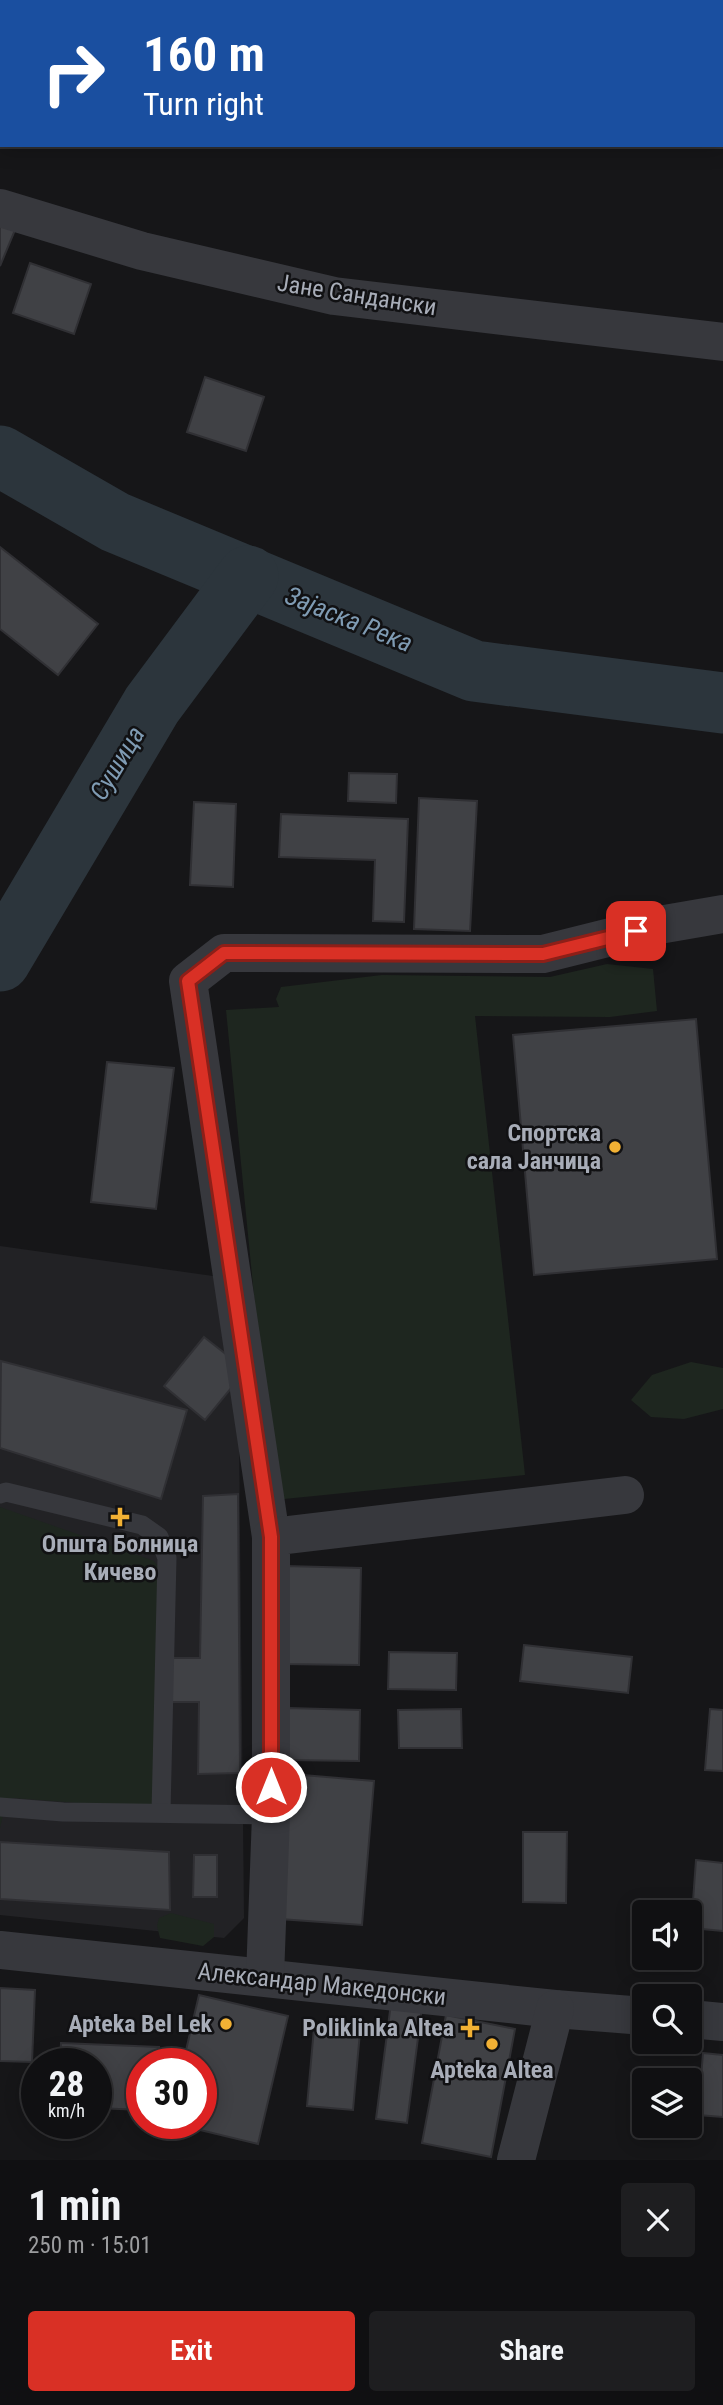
<!DOCTYPE html>
<html lang="en">
<head>
<meta charset="utf-8">
<style>
  :root { --surface:#101012; --page:#1e1e20; --text:#f1f3f6; --muted:#9c9d9f; --line:#303032; --accent:#d93025 }
  body { margin:0; font-family:"Roboto Condensed",sans-serif; background:var(--page); color:var(--text); height:100vh; display:flex; flex-direction:column; font-size:26px; white-space:nowrap }
  * { box-sizing:border-box; margin:0 }
  p { font-size:23px; color:var(--muted) }
  .icon { flex:none; width:38px; height:38px; fill:none; stroke:currentColor; stroke-width:2; stroke-linecap:round; stroke-linejoin:round }
  .map { position:relative; height:2160px; overflow:hidden }
  .side { display:flex; flex-direction:column; background:var(--surface); flex:1 }
  .side>* { flex:none }
  .guide { position:absolute; left:0px; top:0px; width:724px; height:147px; box-shadow:0 4px 18px #0003,0 0 0 2px var(--line); background:#1a4fa0; color:#fff; overflow:hidden }
  .buttons { position:absolute; left:632px; top:1900px; display:grid; gap:14px }
  .buttons a { display:grid; place-items:center; width:70px; height:70px; border-radius:7px; background:var(--surface); box-shadow:0 4px 18px #0003,0 0 0 2px var(--line); font-size:35px }
  .speed { position:absolute; left:21px; top:2048px; display:flex; gap:14px; font-size:35px; font-weight:700; text-align:center }
  .speed>* { display:grid; place-content:center; width:91px; height:91px; border-radius:50%; background:var(--surface); box-shadow:0 4px 18px #0003,0 0 0 2px var(--line); line-height:1 }
  .speed small { font-size:18px; font-weight:400 }
  .speed .limit { border:10px solid #d22; background:#fff; color:#111 }
  .pin { position:absolute; display:grid; place-items:center; width:60px; height:60px; color:#fff; margin:-30px; border-radius:14px; box-shadow:0 4px 10px #0006 }
  .me { position:absolute; width:77px; margin:-38px; rotate:0deg; stroke-linejoin:round; filter:drop-shadow(0 0 5px #0008) }
  .turn { display:flex; align-items:center; gap:24px; height:147px; padding:0 28px; font-size:32px }
  .turn .icon { width:91px; height:91px; stroke-width:2.5 }
  .turn b { display:block; font-size:49px; line-height:60px }
  .round { display:grid; place-items:center; flex:none; width:74px; height:74px; border-radius:7px; background:var(--page) }
  .headline { display:flex; align-items:center; justify-content:space-between; height:119px; padding:0 28px }
  h1 { font-size:42px; font-weight:700; line-height:52px }
  .primary-button { display:flex; gap:14px; margin-top:auto; padding:14px 28px }
  .primary-button a { flex:1; height:80px; border-radius:7px; background:var(--accent); color:#fff; font-size:28px; font-weight:700; line-height:80px; text-align:center }
  .primary-button a+a { background:var(--page); color:var(--text) }
  .map>svg:first-child { display:block }
  .built { fill:#222225 }
  .green { fill:#1e261f }
  .lines { fill:none; stroke-linecap:round; stroke-linejoin:round }
  .river { stroke:#2c353c; stroke-width:61 }
  .building { fill:#404145; stroke:#303034; stroke-width:2 }
  .lane { stroke:#37383d; stroke-width:19 }
  .street { stroke:#37383d; stroke-width:38 }
  .route-casing { stroke:#8d1f18; stroke-width:18 }
  .route { stroke:#d93025; stroke-width:12 }
  .poi-dot { fill:#f2b134; stroke:#111113; stroke-width:2.5 }
  .labels { text-anchor:middle; dominant-baseline:central; stroke-width:5; stroke-linejoin:round; paint-order:stroke }
  .street-label { font-size:24px; fill:#a8adb8; stroke:#111113 }
  .poi-label { font-size:24px; font-weight:bold; fill:#a8adb8; stroke:#111113; text-anchor:end }
  .water-label { font-size:26px; font-style:italic; fill:#7f9bb3; stroke:#111113 }
</style>
</head>
<body>
<div class="map">
<svg width="723" height="2160" viewBox="0 0 723 2160">
  <rect width="100%" height="100%" fill="#161618"/>
  <polygon class="built" points="0,1246 220,1277 239,1436 244,1918 224,1938 0,1915"/>
  <g class="green">
    <polygon points="607,964 653,969 657,1011 610,1017 475,1016 525,1475 274,1500 226,1010 279,1007 276,999 281,987 382,975 550,977"/>
    <polygon points="691,1362 723,1368 723,1409 684,1419 651,1417 631,1400 652,1375"/>
    <polygon points="0,1507 154,1561 162,1572 159,1809 13,1798 4,1810 0,1828"/>
    <polygon points="171,1913 214,1924 214,1937 203,1946 160,1938 157,1926 159,1918"/>
  </g>
  <g class="lines">
    <g class="river">
      <polyline points="0,456 115,522 474,671 723,703"/>
      <polyline points="0,961 152,705 248,576"/>
    </g>
  </g>
  <g class="building">
    <polygon points="0,224 15,230 0,266"/>
    <polygon points="30,263 91,284 74,334 13,313"/>
    <polygon points="205,377 264,397 246,451 187,432"/>
    <polygon points="0,547 98,624 58,675 0,629"/>
    <polygon points="349,773 397,774 396,803 348,801"/>
    <polygon points="419,798 477,801 470,931 414,929"/>
    <polygon points="194,802 236,804 233,887 190,885"/>
    <polygon points="281,814 408,819 404,922 373,921 375,860 279,857"/>
    <polygon points="696,1019 717,1259 534,1275 513,1035"/>
    <polygon points="107,1062 174,1068 156,1209 91,1202"/>
    <polygon points="204,1337 246,1370 205,1420 164,1386"/>
    <polygon points="1,1361 187,1410 161,1499 0,1448"/>
    <polygon points="238,1494 240,1773 198,1774 199,1702 161,1702 161,1658 200,1658 203,1496"/>
    <polygon points="285,1566 361,1568 359,1665 283,1664"/>
    <polygon points="524,1645 632,1657 628,1693 520,1681"/>
    <polygon points="389,1652 457,1653 456,1690 388,1689"/>
    <polygon points="288,1708 360,1710 359,1761 287,1760"/>
    <polygon points="461,1709 462,1748 399,1748 398,1710"/>
    <polygon points="710,1709 723,1710 723,1771 705,1770"/>
    <polygon points="291,1774 374,1781 362,1925 280,1919"/>
    <polygon points="523,1832 567,1832 566,1903 523,1902"/>
    <polygon points="0,1842 169,1852 170,1910 0,1899"/>
    <polygon points="194,1855 217,1855 217,1897 193,1897"/>
    <polygon points="696,1860 723,1863 723,1931 691,1928"/>
    <polygon points="0,1988 35,1990 32,2062 0,2061"/>
    <polygon points="199,1995 288,2016 258,2144 171,2123 201,2123 201,2063 183,2063"/>
    <polygon points="391,2003 422,2007 407,2123 376,2119"/>
    <polygon points="446,2015 515,2029 491,2157 422,2143"/>
    <polygon points="314,2028 360,2032 353,2110 307,2106"/>
    <polygon points="61,2043 159,2047 158,2063 142,2063 142,2110 96,2108 96,2063 60,2063"/>
    <polygon points="703,2053 723,2055 723,2117 698,2115"/>
  </g>
  <g class="lines">
    <g class="lane">
      <polyline points="0,1494 6,1492 142,1525 159,1537 167,1558 161,1812"/>
      <polyline points="0,1807 63,1812 271,1815"/>
    </g>
    <g class="street">
      <polyline points="0,208 142,251 334,296 723,342"/>
      <polyline points="271,1537 188,981 224,953 543,954 659,925 723,914"/>
      <polyline points="0,1950 555,2009 644,2016"/>
      <polyline points="265,1977 271,1815 271,1537 625,1495"/>
      <polyline points="690,2019 723,2022"/>
      <polyline points="516,2160 555,2009"/>
    </g>
  </g>
  <g class="lines">
    <g class="route-casing">
      <polyline id="route" points="271,1787 271,1537 188,981 224,953 543,954 636,931"/>
    </g>
    <use href="#route" class="route"/>
  </g>
  <g class="poi-dot">
    <circle cx="615" cy="1147" r="7"/>
    <path d="M116.5 1506.5h7v7h7v7h-7v7h-7v-7h-7v-7h7z"/>
    <circle cx="226" cy="2024" r="7"/>
    <path d="M466.5 2017.5h7v7h7v7h-7v7h-7v-7h-7v-7h7z"/>
    <circle cx="492" cy="2044" r="7"/>
  </g>
  <g class="labels">
    <g class="street-label">
      <text transform="translate(357 295) rotate(9)">Јане Сандански</text>
      <text transform="translate(322 1984) rotate(6)">Александар Македонски</text>
    </g>
    <g class="poi-label">
      <text x="601" y="1133">Спортска<tspan x="601" dy="28">сала Јанчица</tspan></text>
      <text x="120" y="1544" text-anchor="middle">Општа Болница<tspan x="120" dy="28">Кичево</tspan></text>
      <text x="212" y="2024">Apteka Bel Lek</text>
      <text x="454" y="2028">Poliklinka Altea</text>
      <text x="492" y="2070" text-anchor="middle">Apteka Altea</text>
    </g>
    <g class="water-label">
      <text transform="translate(349 619) rotate(22)">Зајаска Река</text>
      <text transform="translate(117 763) rotate(-59)">Сушица</text>
    </g>
  </g>
</svg>
<div class="buttons">
<a><svg class="icon" aria-label="sound" viewBox="0 0 24 24"><path d="M4 9h4l5-4v14l-5-4H4zM17 9q2 3 0 6"/></svg></a>
<a><svg class="icon" aria-label="search" viewBox="0 0 24 24"><circle cx="10" cy="10" r="6"/><path d="M15 15l6 6"/></svg></a>
<a><svg class="icon" aria-label="layers" viewBox="0 0 24 24"><path d="M12 4l9 5-9 5-9-5zM3 14l9 5 9-5"/></svg></a>
</div>
<div class="speed"><div>28<small>km/h</small></div><div class="limit">30</div></div>
<div class="pin" style="left:636px;top:931px;background:#d93025"><svg class="icon" aria-label="arrive" viewBox="0 0 24 24"><path d="M6 21V4h12l-3 4 3 4H6"/></svg></div>
<svg class="me" style="left:271px;top:1787px" viewBox="-20 -20 40 40"><circle r="17" fill="#d93025" stroke="#fff" stroke-width="3"/><path d="M0-11L8 9 0 5-8 9z" fill="#fff"/></svg>
<div class="guide">
<div class="turn"><svg class="icon" aria-label="right" viewBox="0 0 24 24"><path d="M7 20v-9h11M14 6l5 5-5 5"/></svg><div><b>160 m</b>Turn right</div></div>
</div>
</div>
<section class="side">
<div class="headline"><div><h1>1 min</h1><p>250 m · 15:01</p></div><a class="round"><svg class="icon" aria-label="close" viewBox="0 0 24 24"><path d="M6 6l12 12M18 6L6 18"/></svg></a></div>
<div class="primary-button"><a>Exit</a><a>Share</a></div>
</section>
</body>
</html>
